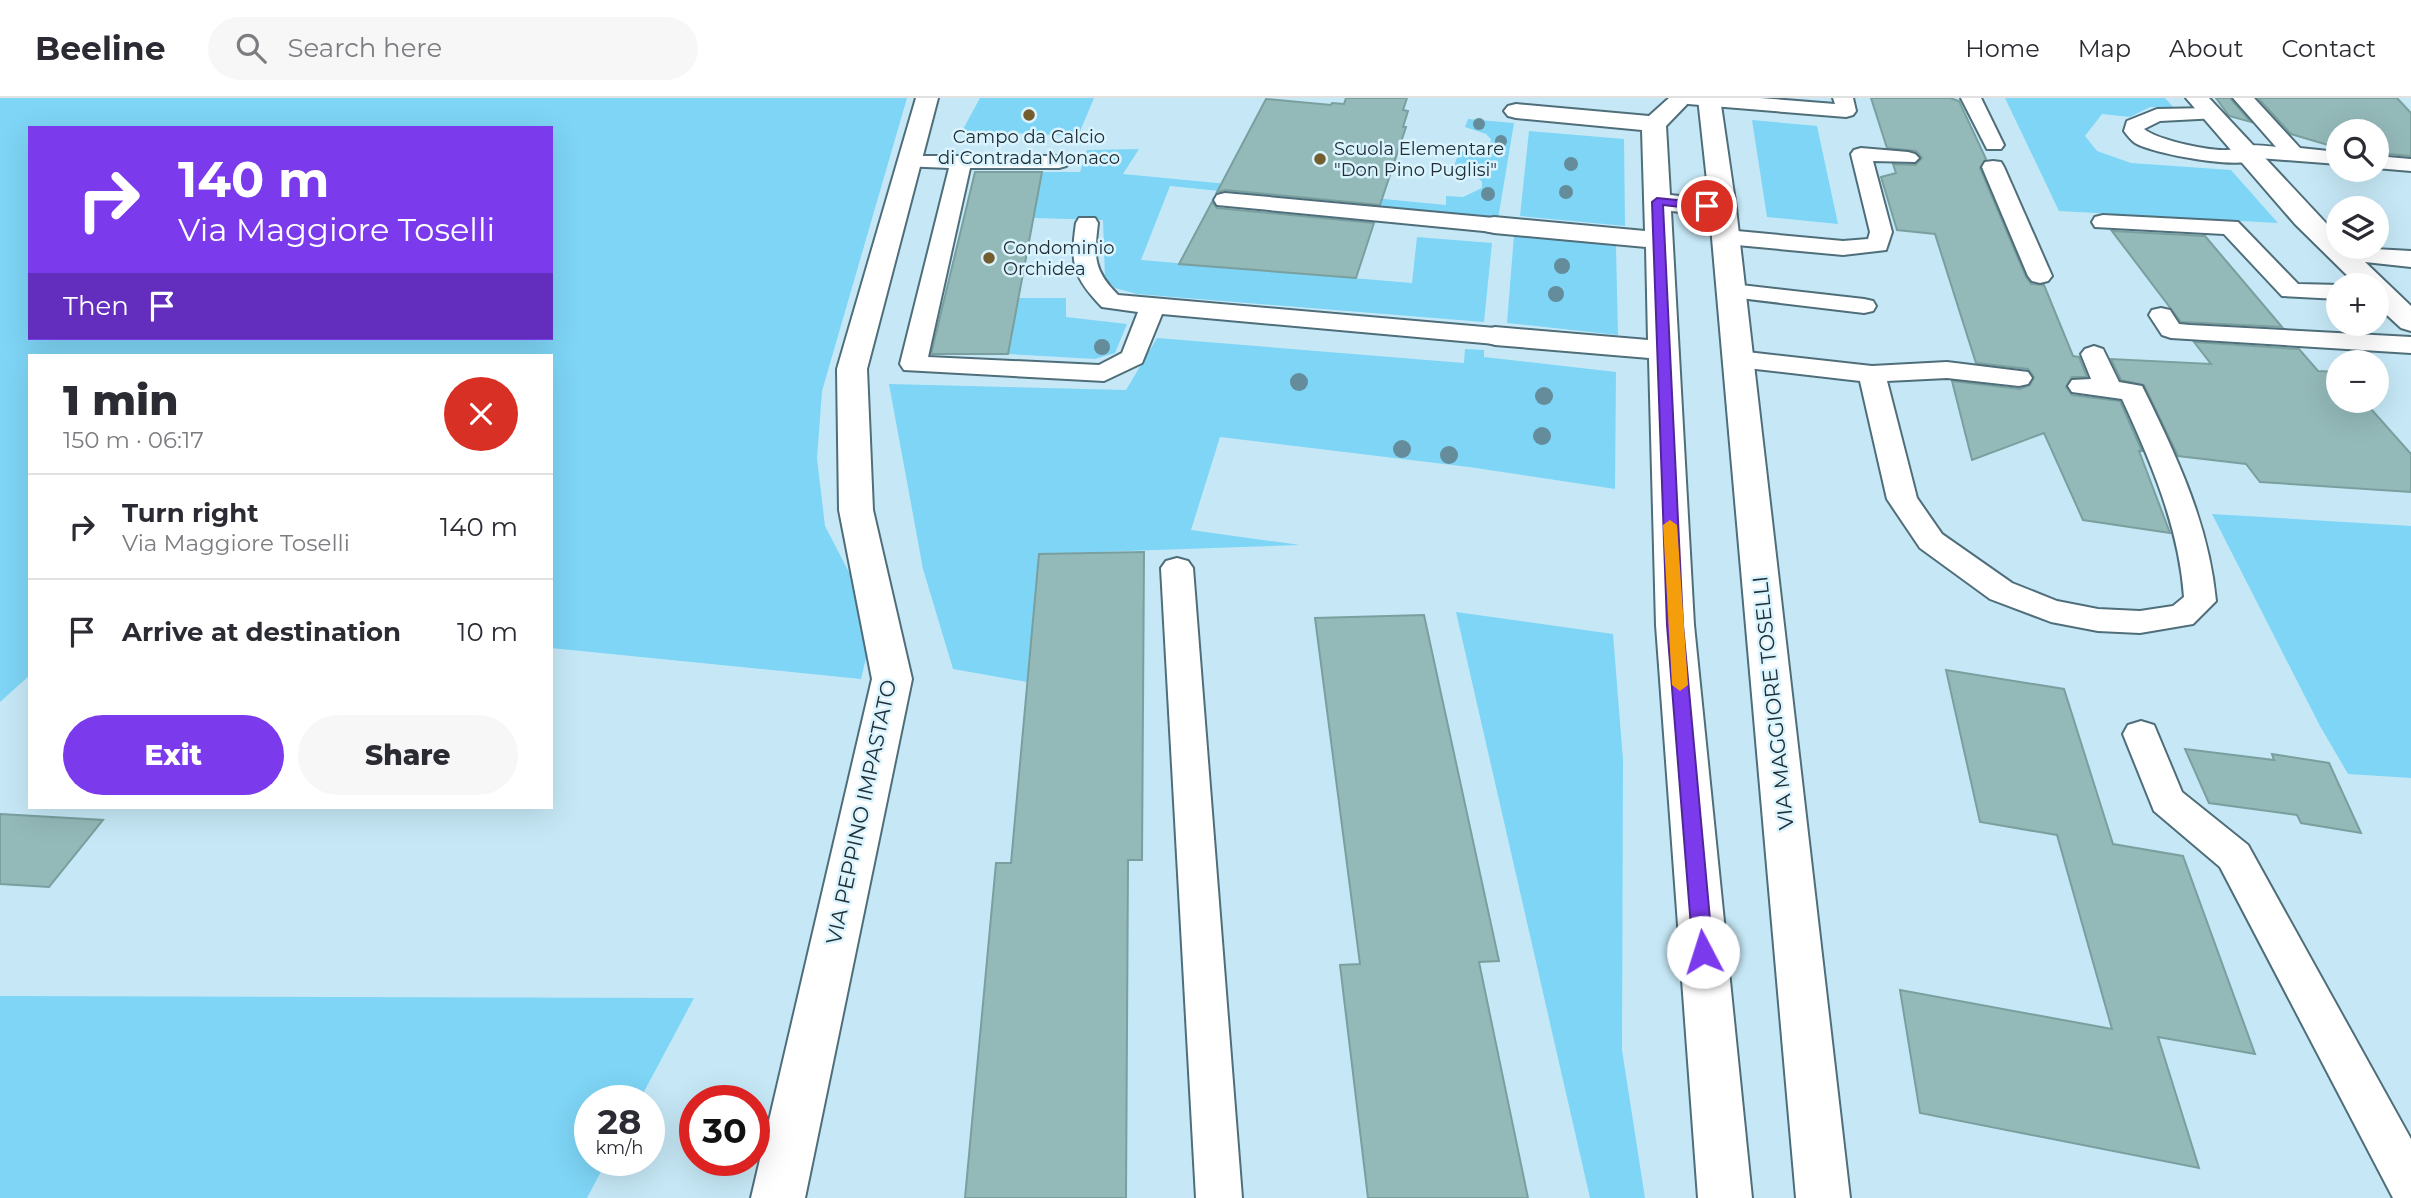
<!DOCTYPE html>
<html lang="en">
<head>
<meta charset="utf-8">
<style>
  :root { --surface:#fff; --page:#f7f7f7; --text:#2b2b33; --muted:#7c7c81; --line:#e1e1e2; --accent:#7c3aed }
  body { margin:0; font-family:Montserrat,sans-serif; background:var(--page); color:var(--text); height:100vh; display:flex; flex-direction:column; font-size:26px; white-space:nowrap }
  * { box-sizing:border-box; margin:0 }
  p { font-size:23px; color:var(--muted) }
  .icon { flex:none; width:38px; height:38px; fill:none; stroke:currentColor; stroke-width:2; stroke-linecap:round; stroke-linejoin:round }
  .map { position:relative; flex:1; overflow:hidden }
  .sheet { position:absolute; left:28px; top:256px; width:525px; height:455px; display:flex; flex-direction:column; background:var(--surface); border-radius:0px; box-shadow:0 7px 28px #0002 }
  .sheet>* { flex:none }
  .guide { position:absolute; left:28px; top:28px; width:525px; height:214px; border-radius:0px; box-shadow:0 7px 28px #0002; background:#7c3aed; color:#fff; overflow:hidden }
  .controls { position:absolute; left:2326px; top:21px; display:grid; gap:14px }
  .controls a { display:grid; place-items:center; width:63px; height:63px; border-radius:50%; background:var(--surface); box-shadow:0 7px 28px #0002; font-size:35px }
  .speed { position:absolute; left:574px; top:987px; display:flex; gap:14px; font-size:35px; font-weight:700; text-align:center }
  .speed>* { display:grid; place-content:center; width:91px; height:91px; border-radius:50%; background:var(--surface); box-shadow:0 7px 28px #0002; line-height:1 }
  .speed small { font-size:18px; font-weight:400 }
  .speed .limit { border:10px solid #d22; background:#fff; color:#111 }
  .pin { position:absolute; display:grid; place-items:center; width:60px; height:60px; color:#fff; margin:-30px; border:4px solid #fff; border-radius:50%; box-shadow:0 2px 7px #0007 }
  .me { position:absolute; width:77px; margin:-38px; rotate:355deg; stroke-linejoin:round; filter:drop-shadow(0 0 5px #0008) }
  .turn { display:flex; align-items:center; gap:24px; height:147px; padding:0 35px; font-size:32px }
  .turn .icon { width:91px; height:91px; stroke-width:2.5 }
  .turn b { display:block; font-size:49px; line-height:60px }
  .then { display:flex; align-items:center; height:66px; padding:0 35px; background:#0003; gap:14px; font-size:26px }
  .round { display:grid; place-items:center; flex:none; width:74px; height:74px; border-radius:37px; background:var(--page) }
  .summary { display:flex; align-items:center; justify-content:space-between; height:119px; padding:0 35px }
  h1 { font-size:42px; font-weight:800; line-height:52px }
  .action { display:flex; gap:14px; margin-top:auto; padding:14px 35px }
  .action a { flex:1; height:80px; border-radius:42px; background:var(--accent); color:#fff; font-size:28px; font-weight:800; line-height:80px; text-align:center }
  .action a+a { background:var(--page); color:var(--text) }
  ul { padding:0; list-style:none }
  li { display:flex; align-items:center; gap:21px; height:105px; padding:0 35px; border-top:2px solid var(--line) }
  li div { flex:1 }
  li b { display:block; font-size:26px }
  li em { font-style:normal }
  header { display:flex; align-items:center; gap:42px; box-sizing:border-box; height:98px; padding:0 35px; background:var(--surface); border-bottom:2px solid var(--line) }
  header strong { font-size:33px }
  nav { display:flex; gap:38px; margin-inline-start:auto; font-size:24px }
  .search { width:490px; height:63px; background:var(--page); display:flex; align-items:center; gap:18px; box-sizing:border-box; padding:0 24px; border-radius:38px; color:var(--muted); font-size:26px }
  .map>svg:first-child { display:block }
  .green { fill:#7ed5f6; fill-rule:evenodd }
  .building { fill:#94b9b9; stroke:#7a9f9f; stroke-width:2 }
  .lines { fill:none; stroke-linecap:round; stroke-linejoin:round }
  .lane-casing { stroke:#4f6e7a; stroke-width:4 }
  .street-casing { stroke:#4f6e7a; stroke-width:4 }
  .lane { fill:#fff; fill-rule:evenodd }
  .street { fill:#fff; fill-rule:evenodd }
  .tree { fill:#658c9a }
  .route { fill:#7c3aed; stroke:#51269a; stroke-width:2 }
  .slow { fill:#f59e0b }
  .poi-dot { fill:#755e2e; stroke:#d9f4ff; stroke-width:2.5 }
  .labels { text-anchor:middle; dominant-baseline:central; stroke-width:5; stroke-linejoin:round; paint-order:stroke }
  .far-poi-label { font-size:18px; fill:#222f35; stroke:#d9f4ff; text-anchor:start }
  .street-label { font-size:21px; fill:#222f35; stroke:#d9f4ff }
</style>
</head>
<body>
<header>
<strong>Beeline</strong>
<div class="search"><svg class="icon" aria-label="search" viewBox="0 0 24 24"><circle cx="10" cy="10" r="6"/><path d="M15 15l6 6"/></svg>Search here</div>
<nav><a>Home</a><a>Map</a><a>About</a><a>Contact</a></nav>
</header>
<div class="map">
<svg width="2411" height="1100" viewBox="0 0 2411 1100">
  <rect width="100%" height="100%" fill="#c6e8f6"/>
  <g class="green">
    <path d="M0,0H907L822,293L817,360L825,428L852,480L867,556L861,581L551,550V257H30V577L0,604ZM30,30H551V240H30Z"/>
    <polygon points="980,0 1094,0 1078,38 962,33"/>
    <polygon points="2005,0 2165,0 2174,10 2150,9 2130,19 2102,16 2085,38 2097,53 2131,65 2231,72 2278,125 2059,113"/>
    <polygon points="1468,21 1514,25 1498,121 1170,88 1141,162 1412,185 1417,139 1492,145 1484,224 1137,196 1115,190 1105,181 1103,122 1034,120 1042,74 1080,74 1087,52 1139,51 1123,76 1446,107 1446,98 1463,99 1482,90 1482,84 1475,76 1453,71 1459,54 1483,51 1490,47 1491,41 1486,36 1465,29"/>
    <polygon points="1752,22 1817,28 1838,126 1767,119"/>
    <polygon points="1529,33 1624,41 1625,128 1520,118"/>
    <polygon points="1514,137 1616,148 1618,237 1507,225"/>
    <polygon points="1019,200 1066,200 1066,219 1127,226 1115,255 1095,261 1008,256"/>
    <polygon points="1157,240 1464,265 1465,251 1484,252 1484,259 1616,274 1615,391 1469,369 1220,339 1191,432 1300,447 1039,456 1027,584 953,571 923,471 889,286 1126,292"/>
    <polygon points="2212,416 2411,428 2411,680 2348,676 2320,628"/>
    <polygon points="1456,514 1613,536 1623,662 1622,952 1645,1100 1590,1100"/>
    <polygon points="0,898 694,900 639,1003 590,1003 590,1062 607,1062 587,1100 0,1100"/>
  </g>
  <g class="building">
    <polygon points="1346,0 1407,0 1403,12 1408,13 1403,29 1406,29 1380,107 1225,92 1217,94 1266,1 1331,7 1332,5 1344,6"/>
    <polygon points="1871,0 1950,0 1959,3 1986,61 1980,70 2026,179 2031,186 2044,187 2073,258 2079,259 2087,279 2072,279 2066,289 2072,297 2120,303 2142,353 2139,353 2170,435 2083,422 2044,335 1972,362 1952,283 2020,291 2030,287 2034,279 2028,271 1976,265 1935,136 1897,132 1881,79 1896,75 1893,66 1915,67 1922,60 1916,53 1887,50"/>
    <polygon points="2216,0 2230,0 2251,24 2229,18"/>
    <polygon points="2258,0 2397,0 2411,15 2411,58 2376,55 2376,33 2338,33 2338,50 2291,36"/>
    <polygon points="975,74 1042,74 1008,256 931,256"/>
    <polygon points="1212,104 1217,110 1374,125 1356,180 1179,166"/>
    <polygon points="2112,133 2205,138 2282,229 2181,224"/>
    <polygon points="2194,244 2299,251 2318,273 2338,274 2338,303 2364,303 2411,356 2411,394 2260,384 2246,366 2178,358 2144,287 2121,282 2111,261 2211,266"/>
    <polygon points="1144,454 1142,762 1128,762 1126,1100 965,1100 996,765 1011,765 1039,456"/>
    <polygon points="1424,517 1499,863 1479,864 1528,1100 1368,1100 1340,867 1360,866 1315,520"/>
    <polygon points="1946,572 2064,591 2113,746 2183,758 2255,956 2158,939 2199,1070 1920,1015 1900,892 2112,931 2057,737 1980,724"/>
    <polygon points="2185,651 2274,662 2272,656 2329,665 2361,735 2301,725 2297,717 2209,705"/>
    <polygon points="0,716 103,722 49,789 0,786"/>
  </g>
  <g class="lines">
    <g class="lane-casing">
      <g id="lane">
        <polygon points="1678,0 1760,0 1835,6 1833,0 1853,0 1856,13 1853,17 1846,19 1688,6"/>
        <polygon points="1961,0 1981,0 2004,47 2001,51 1987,51"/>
        <path d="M2233,0H2254L2300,50L2338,54V66L2259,60C2245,73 2153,56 2135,45C2131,42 2127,37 2124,33L2127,23L2157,11L2211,10L2218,12L2221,16L2218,20L2160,23L2144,31C2157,42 2217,56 2234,51C2251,46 2257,47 2276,49Z"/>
        <polygon points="1861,50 1908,54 1915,56 1919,60 1915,64 1873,63 1892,134 1886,152 1843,157 1726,146 1718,144 1714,139 1718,134 1726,132 1843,143 1868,141 1870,134 1851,56 1854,52"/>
        <path d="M909,58H1059L1066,60L1070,64L1066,68L1059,70H970L928,259L1099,267L1122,255L1138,214L1102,209C1073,179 1070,166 1076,125L1079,120H1095L1098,125C1094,159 1093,172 1118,197L1495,230L1504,233L1508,238L1504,243L1495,246L1162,216L1142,265L1104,283L904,272L900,266L949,70L902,68L898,64L902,60Z"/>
        <polygon points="2376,58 2411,61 2411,73 2376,70"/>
        <polygon points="1993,63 2001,64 2004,69 2052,178 2048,183 2040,185 2032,183 2028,178 1982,69 1985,64"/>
        <polygon points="1225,95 1494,120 1502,122 1505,127 1502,132 1494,134 1217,107 1214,102 1217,97"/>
        <polygon points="2103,117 2238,124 2298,186 2340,187 2338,187 2338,201 2282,198 2224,136 2095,129 2092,124 2095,119"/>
        <polygon points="1732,186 1864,201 1873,203 1876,208 1873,213 1864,215 1723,198 1720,193 1723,188"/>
        <polygon points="2161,210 2170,212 2179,226 2190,227 2411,239 2411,255 2171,240 2162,237 2149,217 2152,212"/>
        <path d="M2094,248L2103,251L2119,284L2142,288L2145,294C2178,361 2209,428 2216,503L2193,526L2140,535L2098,533L2051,524L1990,501L1920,450L1887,401L1860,283L1738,269L1729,267L1725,261L1729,255L1738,253L1872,268L1947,264L2028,274L2032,280L2028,286L2019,288L1947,280L1887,283L1917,400L1942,436L2012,485L2057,503L2098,511L2140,513L2173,508L2184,499C2179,429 2151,364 2122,301L2072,294L2068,288L2072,282L2091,281L2081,256L2085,251Z"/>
        <polygon points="1177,460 1188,463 1193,470 1242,1100 1196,1100 1161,470 1166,463"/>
        <polygon points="2141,623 2154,627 2182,694 2248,747 2411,1041 2411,1100 2393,1100 2220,769 2154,713 2123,636 2128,627"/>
      </g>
    </g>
    <g class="street-casing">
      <g id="street">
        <polygon points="916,0 938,0 867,271 873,412 912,581 805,1100 751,1100 872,581 839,412 837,271"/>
        <polygon points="1669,0 1693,0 1666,28 1670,97 1709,101 1698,0 1720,0 1736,110 1850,1100 1796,1100 1710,117 1671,113 1694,527 1752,1100 1698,1100 1656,527 1649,260 1495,247 1485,244 1480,238 1485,232 1495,229 1648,242 1646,149 1494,135 1485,133 1481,127 1485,121 1494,119 1645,133 1642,32 1516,20 1508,18 1504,13 1508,8 1516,6 1649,18"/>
        <polygon points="2186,0 2209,0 2338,138 2338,149 2411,153 2411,169 2365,164 2411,208 2411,233 2401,230 2376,207 2376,187 2357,187 2295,126"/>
      </g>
    </g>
    <use href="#lane" class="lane"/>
    <use href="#street" class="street"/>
  </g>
  <g class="tree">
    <circle cx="1479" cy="26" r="6"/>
    <circle cx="1501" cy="43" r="6"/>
    <circle cx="1571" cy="66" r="7"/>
    <circle cx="1566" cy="94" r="7"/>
    <circle cx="1488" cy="96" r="7"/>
    <circle cx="1562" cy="168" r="8"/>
    <circle cx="1556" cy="196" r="8"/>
    <circle cx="1102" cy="249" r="8"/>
    <circle cx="1299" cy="284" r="9"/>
    <circle cx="1544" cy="298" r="9"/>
    <circle cx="1542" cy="338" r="9"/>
    <circle cx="1402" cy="351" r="9"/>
    <circle cx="1449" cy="357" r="9"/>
  </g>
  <polygon class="route" points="1657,100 1707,105 1713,108 1707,112 1663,107 1683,527 1713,854 1710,860 1703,863 1696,860 1693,854 1667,527 1652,104"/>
  <polygon class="slow" points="1670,422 1677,427 1688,587 1680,593 1672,587 1663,427"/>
  <g class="poi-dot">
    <circle cx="1029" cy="17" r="7"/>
    <circle cx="1320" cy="61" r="7"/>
    <circle cx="989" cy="160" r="7"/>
  </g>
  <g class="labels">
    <g class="far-poi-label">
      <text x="1029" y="39" text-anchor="middle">Campo da Calcio<tspan x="1029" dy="21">di Contrada Monaco</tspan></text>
      <text x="1334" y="51">Scuola Elementare<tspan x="1334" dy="21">"Don Pino Puglisi"</tspan></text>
      <text x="1003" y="150">Condominio<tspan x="1003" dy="21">Orchidea</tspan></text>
    </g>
    <g class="street-label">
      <text transform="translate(1773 605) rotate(-96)">VIA MAGGIORE TOSELLI</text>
      <text transform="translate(861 714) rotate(-78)">VIA PEPPINO IMPASTATO</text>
    </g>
  </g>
</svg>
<div class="controls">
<a><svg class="icon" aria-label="search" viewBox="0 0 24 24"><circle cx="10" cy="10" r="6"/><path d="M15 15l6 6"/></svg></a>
<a><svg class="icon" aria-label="layers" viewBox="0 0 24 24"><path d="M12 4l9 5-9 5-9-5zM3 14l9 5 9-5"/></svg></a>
<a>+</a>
<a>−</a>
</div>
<div class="speed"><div>28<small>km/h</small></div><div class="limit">30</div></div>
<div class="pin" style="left:1707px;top:108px;background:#d93025"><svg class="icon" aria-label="arrive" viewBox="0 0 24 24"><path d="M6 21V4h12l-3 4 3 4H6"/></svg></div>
<svg class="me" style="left:1703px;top:854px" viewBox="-20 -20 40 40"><circle r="19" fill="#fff"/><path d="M0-13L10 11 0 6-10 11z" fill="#7c3aed"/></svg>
<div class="guide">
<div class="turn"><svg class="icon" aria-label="right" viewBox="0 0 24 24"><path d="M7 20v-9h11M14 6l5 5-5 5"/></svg><div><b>140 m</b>Via Maggiore Toselli</div></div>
<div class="then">Then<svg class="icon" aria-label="arrive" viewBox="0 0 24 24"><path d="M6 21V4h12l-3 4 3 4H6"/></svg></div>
</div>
<section class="sheet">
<div class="summary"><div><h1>1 min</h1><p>150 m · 06:17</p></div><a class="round" style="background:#d93025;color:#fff"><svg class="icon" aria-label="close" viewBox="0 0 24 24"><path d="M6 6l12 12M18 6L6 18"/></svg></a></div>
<ul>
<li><svg class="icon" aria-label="right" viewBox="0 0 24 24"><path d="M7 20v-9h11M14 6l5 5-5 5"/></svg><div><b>Turn right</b><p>Via Maggiore Toselli</p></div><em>140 m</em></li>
<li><svg class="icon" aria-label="arrive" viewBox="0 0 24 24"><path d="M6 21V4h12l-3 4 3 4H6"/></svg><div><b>Arrive at destination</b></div><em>10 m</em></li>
</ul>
<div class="action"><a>Exit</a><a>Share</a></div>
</section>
</div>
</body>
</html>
